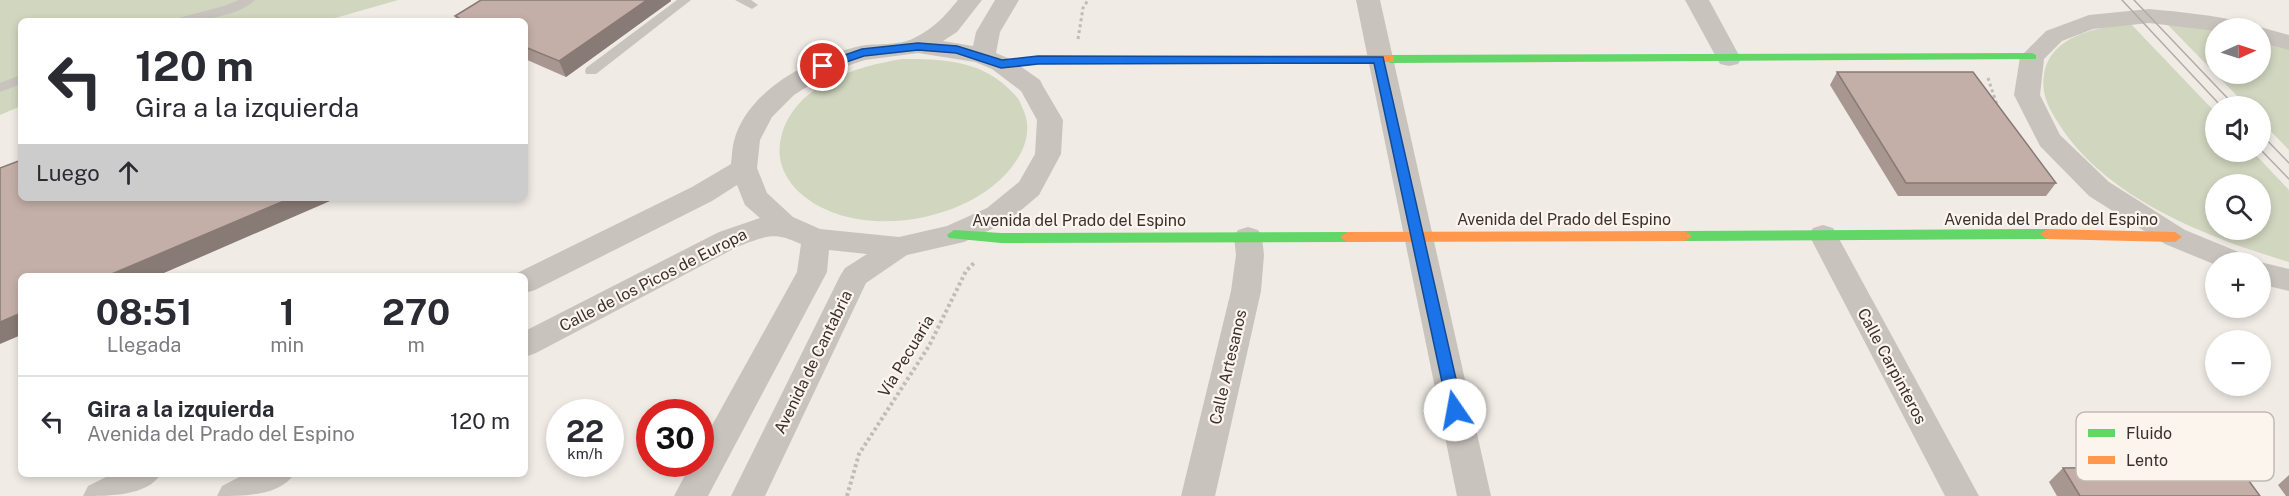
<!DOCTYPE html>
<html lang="es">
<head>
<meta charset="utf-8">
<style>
  :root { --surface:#fff; --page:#f2f2f3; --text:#2b2b33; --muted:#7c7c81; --line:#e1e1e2 }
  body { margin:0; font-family:"Public Sans",sans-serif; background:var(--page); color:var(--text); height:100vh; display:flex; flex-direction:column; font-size:22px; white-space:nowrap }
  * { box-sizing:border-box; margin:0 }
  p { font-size:20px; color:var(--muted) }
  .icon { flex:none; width:33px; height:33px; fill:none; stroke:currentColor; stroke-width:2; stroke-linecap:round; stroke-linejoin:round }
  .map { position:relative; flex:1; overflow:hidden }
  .side { position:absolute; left:18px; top:273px; width:510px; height:204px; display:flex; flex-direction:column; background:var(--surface); border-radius:9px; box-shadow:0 3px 9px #0003 }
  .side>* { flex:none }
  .guide { position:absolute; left:18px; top:18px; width:510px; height:183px; border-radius:9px; box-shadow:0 3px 9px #0003; background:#fff; color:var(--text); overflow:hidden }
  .needle { width:39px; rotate:87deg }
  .fabs { position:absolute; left:2205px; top:18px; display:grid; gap:12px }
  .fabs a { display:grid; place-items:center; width:66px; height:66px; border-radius:50%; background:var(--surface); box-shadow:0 3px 9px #0003; font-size:30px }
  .speed { position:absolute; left:546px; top:399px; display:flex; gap:12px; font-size:30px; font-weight:700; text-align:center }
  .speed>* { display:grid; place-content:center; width:78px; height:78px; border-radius:50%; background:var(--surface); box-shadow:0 3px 9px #0003; line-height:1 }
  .speed small { font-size:15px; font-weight:400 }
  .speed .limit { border:9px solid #d22; background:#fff; color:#111 }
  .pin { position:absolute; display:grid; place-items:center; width:51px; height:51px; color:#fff; margin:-26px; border:3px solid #fff; border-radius:50%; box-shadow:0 2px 6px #0007 }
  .me { position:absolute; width:66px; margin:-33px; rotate:348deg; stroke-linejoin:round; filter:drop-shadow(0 0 4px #0008) }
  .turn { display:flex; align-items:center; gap:21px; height:126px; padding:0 18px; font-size:27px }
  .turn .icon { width:78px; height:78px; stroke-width:2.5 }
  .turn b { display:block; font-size:42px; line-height:51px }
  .then { display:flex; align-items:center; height:57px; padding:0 18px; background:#0003; gap:12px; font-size:22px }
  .eta { display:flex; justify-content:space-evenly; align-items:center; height:102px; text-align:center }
  .eta b { font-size:36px; font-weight:700; line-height:42px }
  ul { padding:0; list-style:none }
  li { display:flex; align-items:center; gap:18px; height:90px; padding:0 18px; border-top:2px solid var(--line) }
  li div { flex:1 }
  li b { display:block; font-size:22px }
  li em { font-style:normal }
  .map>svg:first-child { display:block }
  .green { fill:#d1d6bf; fill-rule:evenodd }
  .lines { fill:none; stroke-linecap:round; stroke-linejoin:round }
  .path-far1 { stroke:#c2bbb6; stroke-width:3; stroke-dasharray:3 3; stroke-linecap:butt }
  .path { stroke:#c2bbb6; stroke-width:4; stroke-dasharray:3 3; stroke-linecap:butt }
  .lane { fill:#c9c3be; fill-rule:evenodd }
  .street { fill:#c9c3be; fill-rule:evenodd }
  .fast { fill:#63d668; fill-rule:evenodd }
  .slow { fill:#ff974d; fill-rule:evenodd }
  .tram { stroke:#b1aca8; stroke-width:1.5 }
  .wall { fill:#a89690 }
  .shaded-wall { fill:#887a75 }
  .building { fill:#c3afa7; stroke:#887a75; stroke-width:1.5 }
  .route { fill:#1a73e8; stroke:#114b97; stroke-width:1.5 }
  .labels { text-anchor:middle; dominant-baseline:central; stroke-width:4.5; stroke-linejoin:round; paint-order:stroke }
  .street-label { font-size:16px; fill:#3b302b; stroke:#fbf5ee }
  .key { fill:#fbf5ee; stroke:#c1bab4; stroke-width:1.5 }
  .key-label { font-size:16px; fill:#3b302b }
</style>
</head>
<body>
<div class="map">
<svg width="2289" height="496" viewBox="0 0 2289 496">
  <rect width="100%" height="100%" fill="#f0ebe5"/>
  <g class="green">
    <polygon points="0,0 398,0 325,21 21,21 21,106 0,115"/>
    <path d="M2130,23L2215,112L2216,152H2253L2289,190V262C2206,237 2104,198 2057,121C2048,107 2041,92 2044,75C2050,35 2097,28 2130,23ZM2216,184H2260V230H2216Z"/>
    <polygon points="2166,23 2215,29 2216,74 2260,74 2261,40 2289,49 2289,150 2261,121 2260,106 2247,106"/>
    <path d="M902,59C940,59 979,60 1008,88C1012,92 1017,96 1020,102C1022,107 1025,113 1026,118C1030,133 1024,150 1016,161C975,224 849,245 795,188C781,172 776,155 782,134C797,84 855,67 902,59Z"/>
  </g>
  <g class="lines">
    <g class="path-far1">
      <polyline points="1078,39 1083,8 1088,0"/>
      <polyline points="1988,78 1998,108"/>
    </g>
    <polyline class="path" points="847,496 859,454 929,346 966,271 974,263"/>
    <g class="lane">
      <path d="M239,0H255C237,17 199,21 176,21L178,18L224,6Z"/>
      <polygon points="677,0 691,0 596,74 586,74 585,71 586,68"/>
      <polygon points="735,0 751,0 758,5 752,9"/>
      <polygon points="21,75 21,84 0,92 0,83"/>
    </g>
    <g class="street">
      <path d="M958,0H982L957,32L943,41L973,46L976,32L995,0H1019L1000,32L996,53L1010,59L1040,80L1043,86L1063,120L1061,154L1039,195L1007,222L964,242L907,255L866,283L765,496H731L840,276L845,268L867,254L829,250L827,272L708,496H674L691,464H700V447L797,272L801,244C773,231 767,236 739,246L536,353L525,357V331L719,232L760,218L745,205L737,185L712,201L535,290L525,293V276H514L515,274L692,187L731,164C732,156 732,148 734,141C747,90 812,57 860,46C876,43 899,46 914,38C933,29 945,16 958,0ZM918,53L975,62L992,69L1021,91L1037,120L1035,154L1019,182L987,208L947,226L899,237L820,229L793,217L767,193L757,168L760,140L772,117L794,95L832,71L865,60Z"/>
      <polygon points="1356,0 1380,0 1491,496 1457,496"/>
      <polygon points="1685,0 1709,0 1741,59 1738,64 1729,66 1720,64"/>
      <path d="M2149,9C2181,12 2214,15 2245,23L2249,28H2216V31L2149,23L2093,29L2062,41L2044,59L2040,95L2060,135L2109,182L2185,230L2246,255L2250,262H2216V265L2165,244L2089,196L2040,146L2014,95L2020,57L2046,31L2089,15Z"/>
      <polygon points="2260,27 2289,35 2289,50 2260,42 2260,28 2253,28"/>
      <polygon points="1823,225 1833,228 1837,235 1979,496 1945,496 1809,235 1813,228"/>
      <polygon points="1248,227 1258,230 1262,237 1264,255 1261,291 1215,496 1181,496 1231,291 1236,255 1234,237 1238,230"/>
      <polygon points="2259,262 2260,262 2289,269 2289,291 2260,284"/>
      <path d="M112,474H161C147,496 110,496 83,496L88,486Z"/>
      <path d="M245,474H294C280,496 244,496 217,496L222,486Z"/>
    </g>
    <g class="fast">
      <polygon points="2032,53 2036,55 2036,59 1390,63 1384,59 1390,55"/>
      <polygon points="2047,229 2054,234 2047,239 1685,241 1678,236 1685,231"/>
      <polygon points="954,230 1001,233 1347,232 1354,237 1347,242 1001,243 949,238 947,235"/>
    </g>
    <g class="slow">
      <polygon points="1390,55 1394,56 1394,62 1038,64 1001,68 995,64 1001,60 1038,56"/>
      <polygon points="2047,229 2175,232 2182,237 2175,242 2047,239 2040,234"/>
      <polygon points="1685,231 1692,236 1685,241 1347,242 1340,237 1347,232"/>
    </g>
    <g class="tram">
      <polyline points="2122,0 2221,106"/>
      <polyline points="2134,0 2235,106"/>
      <polyline points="2260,133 2289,163"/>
      <polyline points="2260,149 2289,179"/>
    </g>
  </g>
  <g class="wall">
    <polygon points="671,1 566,77 525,59 525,21 457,21 455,16"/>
    <polygon points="1837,72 2056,183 2046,196 1898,196 1830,85"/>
    <polygon points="2063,468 2260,496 2057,496 2049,482"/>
    <polygon points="2289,475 2289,496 2286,496 2278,485"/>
  </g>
  <g class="shaded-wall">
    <polygon points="647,0 671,0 671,1 566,77 559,61"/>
    <polygon points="291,198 337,198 157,276 107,276"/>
    <polygon points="21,313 21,335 0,344 0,322"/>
  </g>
  <g class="building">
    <polygon points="481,0 647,0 559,61 525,47 525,21 465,21 455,16"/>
    <polygon points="1837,72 1973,72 2056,183 1906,183"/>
    <polygon points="21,160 21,198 291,198 107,276 21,276 21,313 0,322 0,168"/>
    <polygon points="2238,466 2260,496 2080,496 2063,468"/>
  </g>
  <polygon class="route" points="918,43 957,46 1002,60 1038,56 1383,57 1463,410 1461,415 1455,416 1450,415 1448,410 1374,63 1038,64 1001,68 956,53 918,50 864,56 823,70 817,66 819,64 862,49"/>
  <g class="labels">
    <g class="street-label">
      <text x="1564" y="219">Avenida del Prado del Espino</text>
      <text x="2051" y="219">Avenida del Prado del Espino</text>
      <text x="1079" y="220">Avenida del Prado del Espino</text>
      <text transform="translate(653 280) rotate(-27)">Calle de los Picos de Europa</text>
      <text transform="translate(906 356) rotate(-59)">Vía Pecuaria</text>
      <text transform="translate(813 362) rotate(-64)">Avenida de Cantabria</text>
      <text transform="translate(1892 366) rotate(62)">Calle Carpinteros</text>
      <text transform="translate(1228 367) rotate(-77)">Calle Artesanos</text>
    </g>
  </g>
  <rect x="2076" y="412" width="198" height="69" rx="9" class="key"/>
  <rect x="2088" y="429" width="27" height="8" fill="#63d668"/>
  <rect x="2088" y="456" width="27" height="8" fill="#ff974d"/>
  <g class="key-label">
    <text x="2126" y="439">Fluido</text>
    <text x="2126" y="466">Lento</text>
  </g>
</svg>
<div class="fabs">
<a><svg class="needle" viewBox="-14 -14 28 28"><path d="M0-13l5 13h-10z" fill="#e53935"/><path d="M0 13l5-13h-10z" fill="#7c7c81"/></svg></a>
<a><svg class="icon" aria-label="sound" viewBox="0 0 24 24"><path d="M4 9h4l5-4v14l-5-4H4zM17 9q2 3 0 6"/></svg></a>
<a><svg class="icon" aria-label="search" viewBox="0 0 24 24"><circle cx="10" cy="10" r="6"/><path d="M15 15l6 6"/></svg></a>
<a>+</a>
<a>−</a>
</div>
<div class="speed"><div>22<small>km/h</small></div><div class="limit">30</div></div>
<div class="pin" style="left:823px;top:66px;background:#d93025"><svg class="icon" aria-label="arrive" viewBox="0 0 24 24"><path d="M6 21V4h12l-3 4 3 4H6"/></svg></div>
<svg class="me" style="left:1455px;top:410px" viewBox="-20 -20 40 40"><circle r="19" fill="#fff"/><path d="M0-13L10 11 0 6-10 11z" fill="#1a73e8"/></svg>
<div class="guide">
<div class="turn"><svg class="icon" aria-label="left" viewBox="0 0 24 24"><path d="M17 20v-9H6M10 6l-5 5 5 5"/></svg><div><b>120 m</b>Gira a la izquierda</div></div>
<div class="then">Luego<svg class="icon" aria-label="ahead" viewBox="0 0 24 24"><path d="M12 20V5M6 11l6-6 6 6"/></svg></div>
</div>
<section class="side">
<div class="eta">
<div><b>08:51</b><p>Llegada</p></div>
<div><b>1</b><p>min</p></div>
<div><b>270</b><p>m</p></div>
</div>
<ul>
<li><svg class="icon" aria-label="left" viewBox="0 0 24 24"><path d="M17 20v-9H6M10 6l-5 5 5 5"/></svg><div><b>Gira a la izquierda</b><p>Avenida del Prado del Espino</p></div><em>120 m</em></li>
</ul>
</section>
</div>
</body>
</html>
